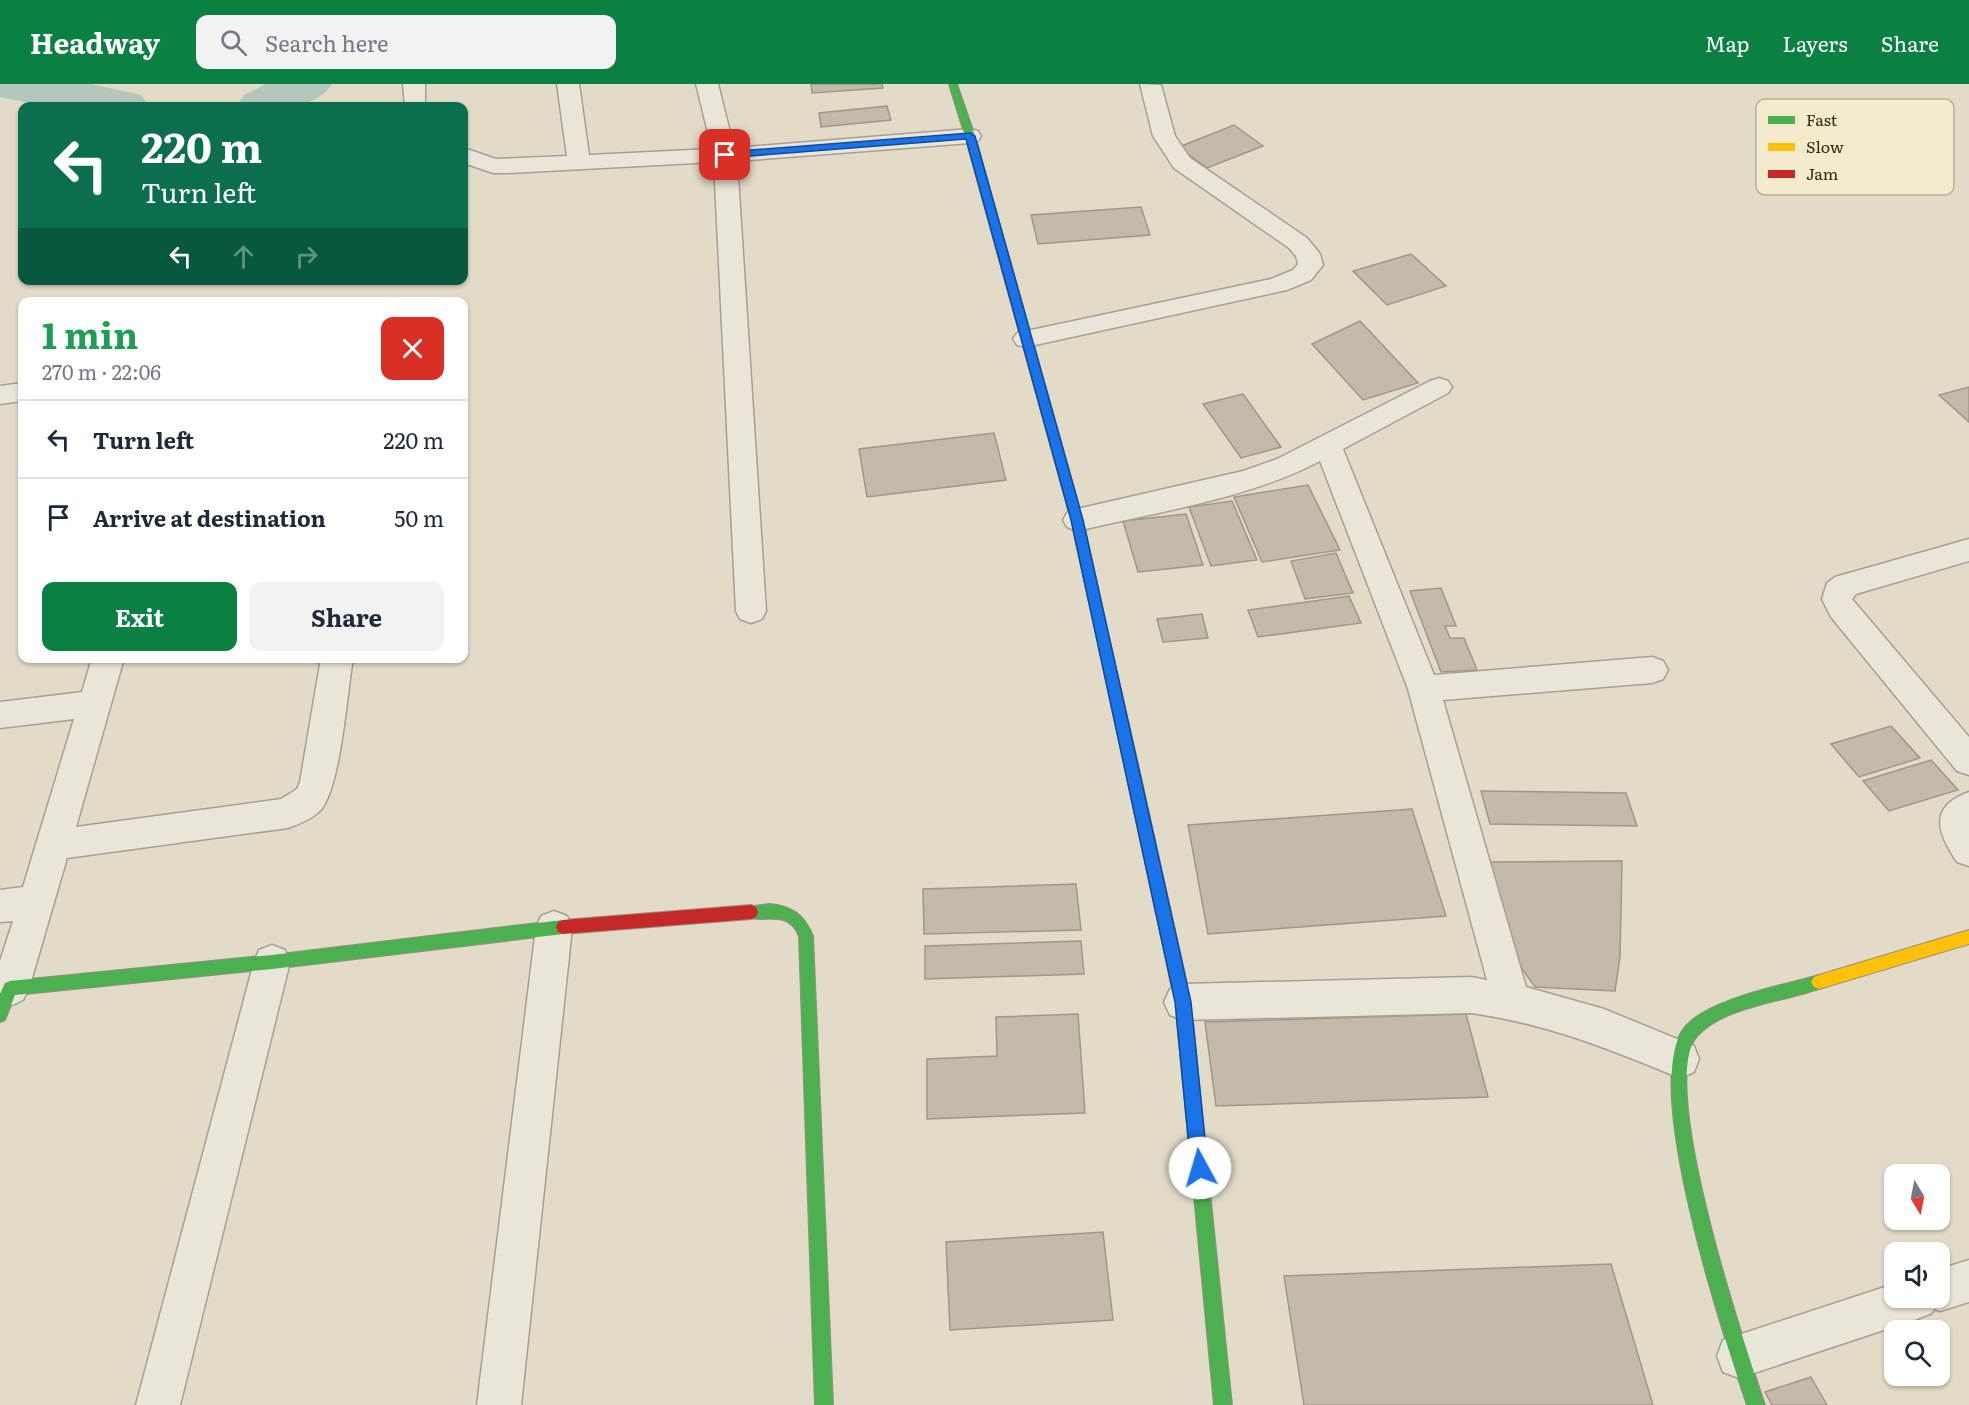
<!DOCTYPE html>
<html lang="en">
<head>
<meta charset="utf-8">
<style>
  :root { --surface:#fff; --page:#f2f2f3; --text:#1f2937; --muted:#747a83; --line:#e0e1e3; --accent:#0b8043 }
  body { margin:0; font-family:Literata,serif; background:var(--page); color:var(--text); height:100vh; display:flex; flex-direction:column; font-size:22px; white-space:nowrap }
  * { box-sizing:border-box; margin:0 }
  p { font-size:20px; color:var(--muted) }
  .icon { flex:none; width:33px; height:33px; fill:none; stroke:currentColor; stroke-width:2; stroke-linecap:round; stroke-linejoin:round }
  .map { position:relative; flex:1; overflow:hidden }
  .panel { position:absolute; left:18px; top:213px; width:450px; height:366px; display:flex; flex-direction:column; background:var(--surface); border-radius:12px; box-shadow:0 2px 4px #0004 }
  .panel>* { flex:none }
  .top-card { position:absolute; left:18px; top:18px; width:450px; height:183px; border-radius:12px; box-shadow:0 2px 4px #0004; background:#0b6e4f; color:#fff; overflow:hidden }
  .needle { width:39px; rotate:170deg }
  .fabs { position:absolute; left:1884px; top:1080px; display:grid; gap:12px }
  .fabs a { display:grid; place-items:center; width:66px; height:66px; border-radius:12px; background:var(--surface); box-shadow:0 2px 4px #0004; font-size:30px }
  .pin { position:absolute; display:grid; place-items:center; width:51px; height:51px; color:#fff; margin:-26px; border-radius:12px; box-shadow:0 3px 9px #0006 }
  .me { position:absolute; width:66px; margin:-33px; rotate:354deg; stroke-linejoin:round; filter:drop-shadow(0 0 4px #0008) }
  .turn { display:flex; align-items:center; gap:21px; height:126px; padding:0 24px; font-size:27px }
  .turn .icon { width:78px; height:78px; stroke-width:2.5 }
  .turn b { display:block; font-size:42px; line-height:51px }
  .lanes { display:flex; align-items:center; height:57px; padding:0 24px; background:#0003; justify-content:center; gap:30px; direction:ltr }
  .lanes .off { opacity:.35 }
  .round { display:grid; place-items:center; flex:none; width:63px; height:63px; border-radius:12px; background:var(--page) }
  .headline { display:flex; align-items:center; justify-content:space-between; height:102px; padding:0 24px }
  h1 { font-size:36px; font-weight:700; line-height:45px; color:#1e9e55 }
  .primary-button { display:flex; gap:12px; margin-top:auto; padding:12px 24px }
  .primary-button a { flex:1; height:69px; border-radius:12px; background:var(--accent); color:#fff; font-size:24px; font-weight:700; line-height:69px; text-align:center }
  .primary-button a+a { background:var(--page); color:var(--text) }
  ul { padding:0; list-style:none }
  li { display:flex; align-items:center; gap:18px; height:78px; padding:0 24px; border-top:2px solid var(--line) }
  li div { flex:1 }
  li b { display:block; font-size:22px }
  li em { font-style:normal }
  header { display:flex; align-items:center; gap:36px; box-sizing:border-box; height:84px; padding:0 30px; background:var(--accent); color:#fff }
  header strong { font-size:28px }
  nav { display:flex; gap:33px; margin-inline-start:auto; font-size:21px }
  .search { width:420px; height:54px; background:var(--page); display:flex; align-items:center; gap:15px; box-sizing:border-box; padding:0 21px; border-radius:12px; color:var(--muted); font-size:22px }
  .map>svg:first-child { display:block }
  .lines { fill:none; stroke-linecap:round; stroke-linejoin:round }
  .river { fill:#b4c7bb; fill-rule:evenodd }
  .building { fill:#c5b9a9; stroke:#a19688; stroke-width:1.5 }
  .street-casing { stroke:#a69f92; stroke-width:3 }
  .fast-casing { stroke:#968f82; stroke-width:2 }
  .slow-casing { stroke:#968f82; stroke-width:2 }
  .jam-casing { stroke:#968f82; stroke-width:2 }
  .street { fill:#eae5d9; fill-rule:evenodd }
  .fast { fill:#4caf50; fill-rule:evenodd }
  .slow { fill:#ffc107; fill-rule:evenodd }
  .jam { fill:#c62828; fill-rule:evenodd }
  .route { fill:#1a73e8; stroke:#114b97; stroke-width:1.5 }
  .key { fill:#f4eacc; stroke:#bab097; stroke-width:1.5 }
  .key-label { font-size:16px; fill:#33281b }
</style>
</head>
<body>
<header>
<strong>Headway</strong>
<div class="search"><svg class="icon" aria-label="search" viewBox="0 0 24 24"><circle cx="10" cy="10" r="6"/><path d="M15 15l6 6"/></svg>Search here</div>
<nav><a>Map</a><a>Layers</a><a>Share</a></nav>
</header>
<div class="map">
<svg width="1969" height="1321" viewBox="0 0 1969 1321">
  <rect width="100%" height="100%" fill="#e2dbc8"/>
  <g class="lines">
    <g class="river">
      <polygon points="0,0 91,0 141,11 149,22 45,22 0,13"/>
      <path d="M266,0H332C310,31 271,22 237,22L244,11Z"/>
    </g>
  </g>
  <g class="building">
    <polygon points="811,0 882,0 883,4 812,9"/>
    <polygon points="887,22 891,36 821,43 819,29"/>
    <polygon points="1234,41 1263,62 1207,84 1179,63"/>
    <polygon points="1141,123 1150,151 1038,160 1031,131"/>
    <polygon points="1411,170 1446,202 1387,221 1353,187"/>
    <polygon points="1360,237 1418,299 1363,316 1312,260"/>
    <polygon points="1969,303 1969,338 1939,311"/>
    <polygon points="1243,310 1281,363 1241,374 1203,320"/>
    <polygon points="994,349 1006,396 867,413 859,365"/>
    <polygon points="1308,401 1340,466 1262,478 1234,413"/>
    <polygon points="1232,417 1257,476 1211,482 1189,423"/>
    <polygon points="1186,430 1203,481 1138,488 1123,437"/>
    <polygon points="1336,469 1353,509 1305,515 1291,477"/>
    <polygon points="1441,504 1456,542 1445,542 1450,554 1464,554 1477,586 1441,588 1410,507"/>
    <polygon points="1349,512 1361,539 1258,553 1248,526"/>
    <polygon points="1202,530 1208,554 1163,558 1157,535"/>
    <polygon points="1891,642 1920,674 1859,693 1831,660"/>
    <polygon points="1931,676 1958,706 1889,727 1863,697"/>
    <polygon points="1481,707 1626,709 1637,742 1490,740"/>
    <polygon points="1412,725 1446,832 1208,850 1188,741"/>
    <polygon points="1622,777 1620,873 1615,907 1535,903 1516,876 1488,778"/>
    <polygon points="1076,800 1081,846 924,850 923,805"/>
    <polygon points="1081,857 1084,890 925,895 925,862"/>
    <polygon points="1078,930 1085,1029 927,1035 927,975 997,972 996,933"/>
    <polygon points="1466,930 1488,1013 1216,1022 1205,938"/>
    <polygon points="1103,1148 1113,1236 950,1246 946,1158"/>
    <polygon points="1611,1180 1653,1321 1304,1321 1284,1192"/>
    <polygon points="1811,1293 1827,1321 1772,1321 1765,1308"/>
  </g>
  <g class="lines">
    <g class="street-casing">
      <g id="street">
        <polygon points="403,0 425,0 425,22 405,22"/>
        <polygon points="557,0 579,0 589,71 712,65 696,0 718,0 734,64 970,45 978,47 981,52 978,57 970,59 737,77 766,527 762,535 751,539 740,535 736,527 714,78 509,89 493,89 464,79 464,64 496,75 567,72"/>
        <polygon points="1140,0 1161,1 1175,52 1190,74 1307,154 1320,170 1323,181 1311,196 1287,206 1026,263 1017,261 1013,255 1017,249 1271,195 1293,186 1298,180 1296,172 1289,164 1174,84 1153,52"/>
        <path d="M1439,294L1448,297L1452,303L1448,309L1343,365L1434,591L1652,573L1663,577L1668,586L1663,595L1652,599L1443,616L1526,903L1604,925L1694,962L1699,975L1694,988L1680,994C1608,965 1549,940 1471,929L1183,936L1170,931L1164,918L1170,905L1183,900L1471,893L1487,896L1408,605L1320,377C1248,415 1156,428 1077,447L1067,443L1063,436L1067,429L1077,425L1243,387L1277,375L1430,297Z"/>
        <polygon points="22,299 22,317 0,320 0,302"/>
        <polygon points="1969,455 1969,477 1856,510 1852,515 1969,653 1969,691 1957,687 1831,533 1822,515 1827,499 1835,493"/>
        <path d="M92,574H124L76,743L281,715L297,705L300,698L321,574H353C347,611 341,695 323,723C317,733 299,740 288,744L67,774L29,904L23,916L10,922L0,918V877L13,837L0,838V806L23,803L74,635L0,644V618L82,608Z"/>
        <path d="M1969,708V782L1957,778C1937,748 1928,723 1969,708Z"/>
        <polygon points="554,827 567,832 572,844 521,1321 477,1321 536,844 541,832"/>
        <polygon points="272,861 285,866 290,878 180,1321 136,1321 254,878 259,866"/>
        <polygon points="1969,1176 1969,1218 1940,1227 1934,1225 1932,1229 1917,1235 1739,1294 1723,1288 1717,1272 1723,1256 1894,1200 1894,1214 1940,1214 1940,1185"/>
      </g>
    </g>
    <g class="fast-casing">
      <g id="fast">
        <polygon points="949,0 957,0 975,52 1083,436 1107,545 1101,550 1095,545 1071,436 965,52"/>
        <path d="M769,820C792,822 804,830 813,852L833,1321H815L799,852C787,824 766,840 746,833L744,828L746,823Z"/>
        <polygon points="563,836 568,838 570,843 568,848 563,850 272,885 15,911 5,936 0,938 0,910 5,899 10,897 272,871"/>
        <path d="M1819,891L1824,893L1827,898L1824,903C1786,918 1727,921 1698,951C1655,996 1745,1262 1765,1321H1747C1724,1254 1639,997 1685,943C1708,915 1784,901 1819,891Z"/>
        <polygon points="1197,1052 1203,1054 1205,1060 1232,1321 1214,1321 1189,1060 1191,1054"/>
      </g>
    </g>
    <g class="slow-casing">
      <g id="slow">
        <polygon points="1133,683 1138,685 1140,689 1191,918 1205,1060 1203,1066 1197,1068 1191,1066 1189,1060 1175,918 1126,689 1128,685"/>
        <polygon points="1969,846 1969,860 1819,905 1814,903 1811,898 1814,893 1819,891"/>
      </g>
    </g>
    <g class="jam-casing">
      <g id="jam">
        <polygon points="1101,540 1107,545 1140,689 1138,693 1133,695 1128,693 1126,689 1095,545"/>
        <polygon points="751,821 756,823 758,828 756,833 751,835 563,850 558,848 556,843 558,838 563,836"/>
      </g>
    </g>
    <use href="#street" class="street"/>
    <use href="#fast" class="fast"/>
    <use href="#slow" class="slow"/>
    <use href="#jam" class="jam"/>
  </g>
  <polygon class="route" points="970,49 975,52 1083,436 1191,918 1208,1084 1205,1090 1200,1092 1194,1090 1191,1084 1175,918 1071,436 966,55 725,74 720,71 725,68"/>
  <rect x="1756" y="15" width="198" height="96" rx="9" class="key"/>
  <rect x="1768" y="32" width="27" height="8" fill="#4caf50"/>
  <rect x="1768" y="59" width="27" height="8" fill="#ffc107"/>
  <rect x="1768" y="86" width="27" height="8" fill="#c62828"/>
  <g class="key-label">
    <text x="1806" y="42">Fast</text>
    <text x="1806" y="69">Slow</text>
    <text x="1806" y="96">Jam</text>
  </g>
</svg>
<div class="fabs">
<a><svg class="needle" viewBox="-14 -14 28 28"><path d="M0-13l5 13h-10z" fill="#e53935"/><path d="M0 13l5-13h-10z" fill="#747a83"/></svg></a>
<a><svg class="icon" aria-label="sound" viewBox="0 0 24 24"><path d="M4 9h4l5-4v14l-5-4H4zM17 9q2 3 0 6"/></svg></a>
<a><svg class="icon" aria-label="search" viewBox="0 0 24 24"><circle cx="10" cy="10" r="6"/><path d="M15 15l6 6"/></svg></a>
</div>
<div class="pin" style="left:725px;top:71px;background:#d93025"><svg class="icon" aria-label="arrive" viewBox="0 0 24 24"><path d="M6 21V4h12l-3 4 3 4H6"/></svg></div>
<svg class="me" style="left:1200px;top:1084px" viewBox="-20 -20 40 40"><circle r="19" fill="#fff"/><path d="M0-13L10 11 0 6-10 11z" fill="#1a73e8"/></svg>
<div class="top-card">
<div class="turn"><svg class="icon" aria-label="left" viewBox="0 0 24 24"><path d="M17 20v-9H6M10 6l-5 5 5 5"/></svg><div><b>220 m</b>Turn left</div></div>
<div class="lanes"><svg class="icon" aria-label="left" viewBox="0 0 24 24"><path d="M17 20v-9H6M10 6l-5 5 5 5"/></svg><svg class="icon off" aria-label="ahead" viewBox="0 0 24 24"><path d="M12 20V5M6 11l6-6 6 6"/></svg><svg class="icon off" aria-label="right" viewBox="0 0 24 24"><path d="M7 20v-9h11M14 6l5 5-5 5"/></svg></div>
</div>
<section class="panel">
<div class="headline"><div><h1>1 min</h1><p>270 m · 22:06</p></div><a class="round" style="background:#d93025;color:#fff"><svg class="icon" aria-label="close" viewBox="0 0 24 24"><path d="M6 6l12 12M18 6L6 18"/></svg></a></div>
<ul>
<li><svg class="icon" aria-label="left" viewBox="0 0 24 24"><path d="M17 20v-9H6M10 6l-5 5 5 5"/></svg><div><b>Turn left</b></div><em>220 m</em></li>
<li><svg class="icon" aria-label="arrive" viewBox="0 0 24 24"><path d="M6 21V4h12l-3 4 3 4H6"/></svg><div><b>Arrive at destination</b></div><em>50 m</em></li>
</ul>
<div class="primary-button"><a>Exit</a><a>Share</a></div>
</section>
</div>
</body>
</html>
